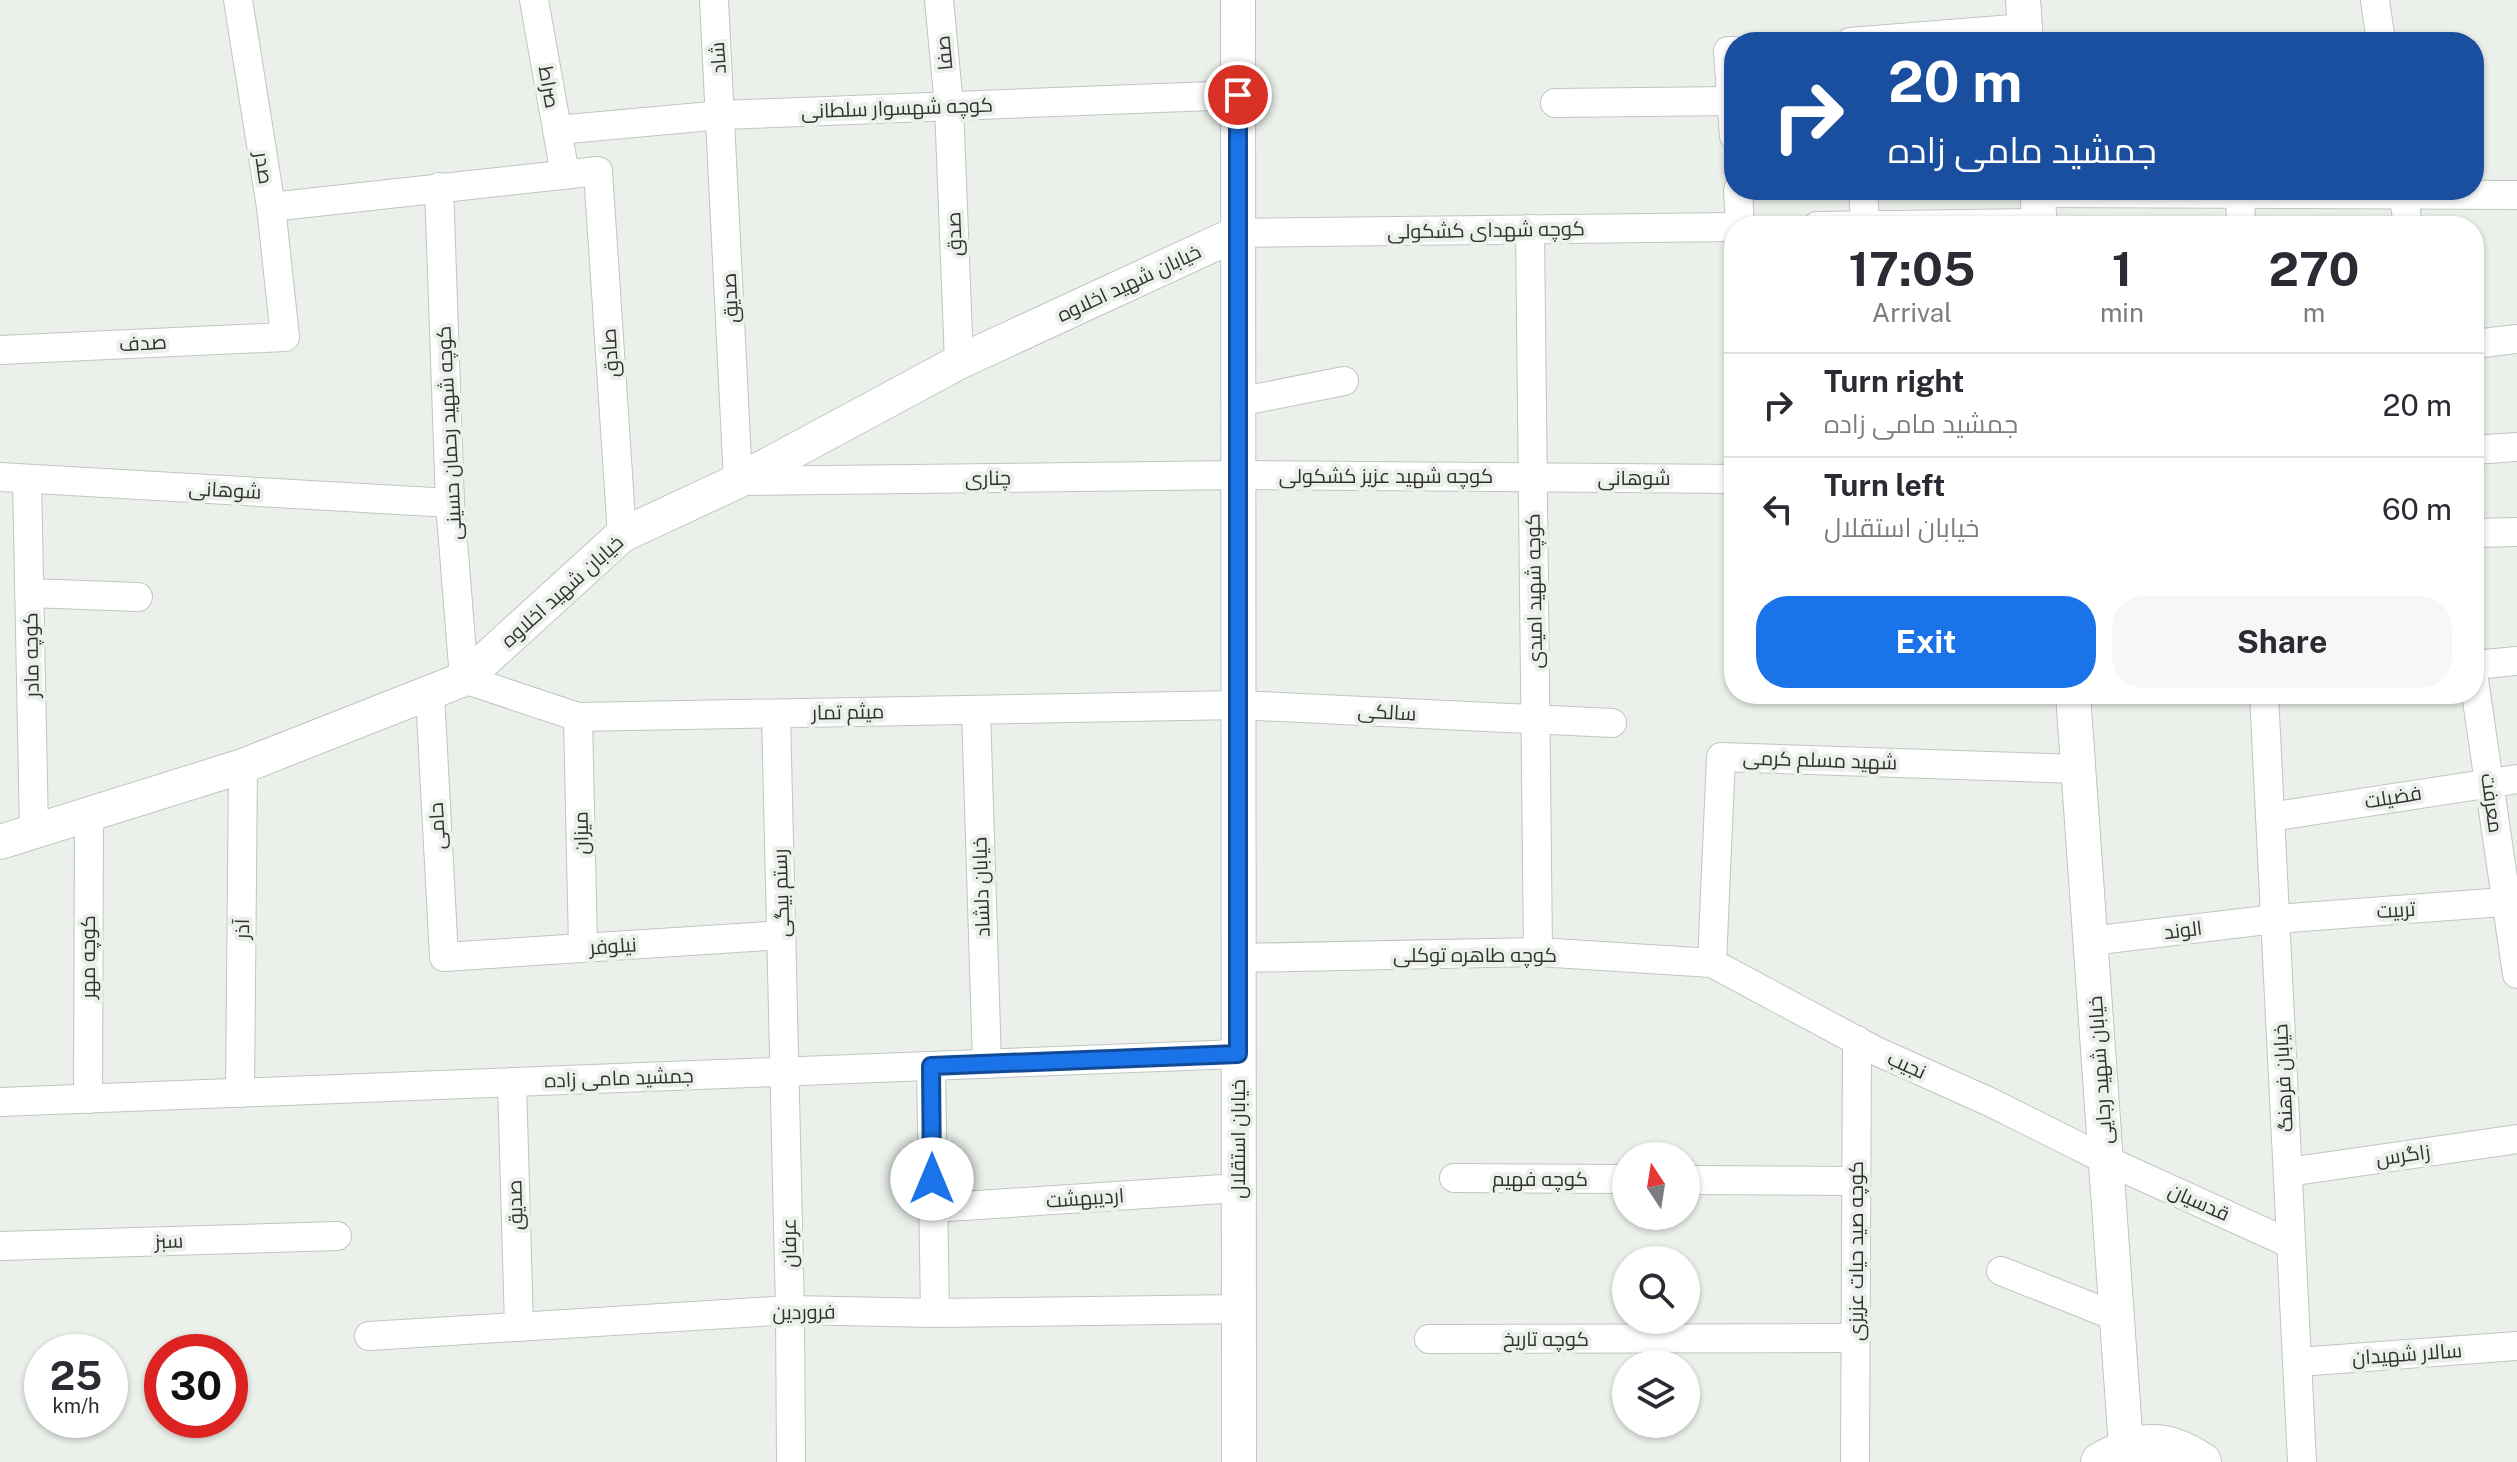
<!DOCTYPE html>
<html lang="en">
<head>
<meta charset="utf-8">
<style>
  :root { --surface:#fff; --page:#f7f7f7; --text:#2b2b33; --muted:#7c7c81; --line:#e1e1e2; --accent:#1a73e8 }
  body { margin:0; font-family:"Public Sans",Cairo,sans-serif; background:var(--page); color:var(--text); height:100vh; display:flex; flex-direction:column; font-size:30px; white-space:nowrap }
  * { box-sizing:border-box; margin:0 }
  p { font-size:26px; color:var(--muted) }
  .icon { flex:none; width:44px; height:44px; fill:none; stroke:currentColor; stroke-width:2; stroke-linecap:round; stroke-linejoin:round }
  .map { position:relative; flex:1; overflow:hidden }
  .side { position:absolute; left:1724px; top:216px; width:760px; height:488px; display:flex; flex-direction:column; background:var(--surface); border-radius:32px; box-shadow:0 2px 6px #0004 }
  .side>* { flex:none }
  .banner { position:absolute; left:1724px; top:32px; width:760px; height:168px; border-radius:32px; box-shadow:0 2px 6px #0004; background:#1a4fa0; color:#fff; overflow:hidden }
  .needle { width:52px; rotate:348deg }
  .controls { position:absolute; left:1612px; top:1142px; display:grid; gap:16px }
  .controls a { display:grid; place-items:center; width:88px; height:88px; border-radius:50%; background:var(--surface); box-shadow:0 2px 6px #0004; font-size:40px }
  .speed { position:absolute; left:24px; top:1334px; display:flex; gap:16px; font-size:40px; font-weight:700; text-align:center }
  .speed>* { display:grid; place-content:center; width:104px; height:104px; border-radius:50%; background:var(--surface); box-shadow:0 2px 6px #0004; line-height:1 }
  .speed small { font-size:20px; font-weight:400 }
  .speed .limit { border:12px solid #d22; background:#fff; color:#111 }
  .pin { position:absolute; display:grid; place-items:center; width:68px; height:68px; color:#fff; margin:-34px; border:4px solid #fff; border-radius:50%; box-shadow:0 2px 8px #0007 }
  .me { position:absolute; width:88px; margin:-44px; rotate:0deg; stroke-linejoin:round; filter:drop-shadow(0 0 6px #0008) }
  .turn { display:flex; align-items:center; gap:28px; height:168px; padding:0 32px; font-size:36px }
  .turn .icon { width:104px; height:104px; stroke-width:2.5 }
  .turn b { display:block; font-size:56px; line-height:68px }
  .eta { display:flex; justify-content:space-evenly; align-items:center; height:136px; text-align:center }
  .eta b { font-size:48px; font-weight:700; line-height:56px }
  .cta { display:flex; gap:16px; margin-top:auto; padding:16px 32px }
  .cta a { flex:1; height:92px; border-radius:32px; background:var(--accent); color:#fff; font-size:32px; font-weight:700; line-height:92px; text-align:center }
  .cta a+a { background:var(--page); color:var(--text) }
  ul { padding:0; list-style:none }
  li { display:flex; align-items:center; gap:24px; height:104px; padding:0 32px; border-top:2px solid var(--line) }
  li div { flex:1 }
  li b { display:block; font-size:30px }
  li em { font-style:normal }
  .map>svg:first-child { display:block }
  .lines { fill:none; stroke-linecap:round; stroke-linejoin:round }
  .minor-casing { stroke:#c1c5c1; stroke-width:30 }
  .tertiary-casing { stroke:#c1c5c1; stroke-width:36 }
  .secondary-casing { stroke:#c1c5c1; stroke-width:40 }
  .minor { stroke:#fff; stroke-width:28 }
  .tertiary { stroke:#fff; stroke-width:34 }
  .secondary { stroke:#fff; stroke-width:38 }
  .route-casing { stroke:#114b97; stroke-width:20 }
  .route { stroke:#1a73e8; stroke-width:14 }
  .labels { text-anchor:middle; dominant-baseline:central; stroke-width:8; stroke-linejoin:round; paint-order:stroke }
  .street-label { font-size:20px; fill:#313230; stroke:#ebf0eb }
</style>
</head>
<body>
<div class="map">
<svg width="2517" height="1462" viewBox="0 0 2517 1462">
  <rect width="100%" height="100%" fill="#ebf0eb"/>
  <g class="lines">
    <g class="minor-casing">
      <g id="minor">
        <polyline points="534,0 565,174"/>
        <polyline points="714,0 738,481 1238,475 1734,479"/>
        <polyline points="939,0 949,106 959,362"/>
        <polyline points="2375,0 2381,42"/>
        <polyline points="1850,42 2025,28"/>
        <polyline points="1734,51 1728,51 1734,136"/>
        <polyline points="1555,103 1732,101"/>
        <polyline points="557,130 722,115 1238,95"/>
        <polyline points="439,187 450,503 464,679 578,717 1238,705 1612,723"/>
        <polyline points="1738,190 1740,226"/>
        <polyline points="1863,190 1865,225"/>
        <polyline points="2403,190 2408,226"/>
        <polyline points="2037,193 2517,195"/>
        <polyline points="2240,194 2241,226"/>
        <polyline points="271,207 598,171 622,535"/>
        <polyline points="1817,226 2040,223"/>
        <polyline points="1530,229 1538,952"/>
        <polyline points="1238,233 1734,227"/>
        <polyline points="2474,344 2517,339"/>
        <polyline points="0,350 285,337 271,207 238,0"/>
        <polyline points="1238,402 1344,381"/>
        <polyline points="2474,450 2517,447"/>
        <polyline points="0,477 450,503"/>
        <polyline points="27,479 34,832"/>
        <polyline points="2474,533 2517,532"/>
        <polyline points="29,593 138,597"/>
        <polyline points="2474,665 2517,661"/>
        <polyline points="2474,680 2517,974"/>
        <polyline points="430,694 444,957 782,935"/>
        <polyline points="2264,694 2302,1462"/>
        <polyline points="976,710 987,1064"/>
        <polyline points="776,714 790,1310 791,1462"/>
        <polyline points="578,717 583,948"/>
        <polyline points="2270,817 2517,779"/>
        <polyline points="2090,941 2275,919 2517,901"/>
        <polyline points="1239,958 1538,952 1712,963 1876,1051 1992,1103 2106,1160 2291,1244"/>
        <polyline points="1712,963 1721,757 2078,769"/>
        <polyline points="931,1066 935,1313"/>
        <polyline points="512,1082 519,1327"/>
        <polyline points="240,1093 243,766"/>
        <polyline points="88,1099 89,814"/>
        <polyline points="0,1102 1238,1054"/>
        <polyline points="2288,1172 2517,1139"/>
        <polyline points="1454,1178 1626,1179"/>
        <polyline points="1686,1180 1856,1181"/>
        <polyline points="932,1208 1238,1188"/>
        <polyline points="0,1246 337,1236"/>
        <polyline points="2001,1271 2117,1317"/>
        <polyline points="369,1336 790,1310 935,1313 1239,1309"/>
        <polyline points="1429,1339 1856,1338"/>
        <polyline points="2298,1362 2517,1346"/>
        <polyline points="1855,1462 1857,1040"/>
      </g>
    </g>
    <g class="tertiary-casing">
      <g id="tertiary">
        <polyline points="1238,0 1239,1462"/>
        <polyline points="2023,0 2026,42"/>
        <polyline points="2037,190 2040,226"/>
        <polyline points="2073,694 2126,1447"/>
        <polyline points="0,842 243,766 464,679 622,535 738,481 959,362 1238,233"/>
      </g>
    </g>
    <g class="secondary-casing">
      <path id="secondary" d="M2100,1462C2138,1440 2164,1436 2202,1462"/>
    </g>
    <use href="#minor" class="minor"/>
    <use href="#tertiary" class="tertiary"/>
    <use href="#secondary" class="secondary"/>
  </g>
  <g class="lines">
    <g class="route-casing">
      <polyline id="route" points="932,1179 931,1066 1238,1054 1238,95"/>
    </g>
    <use href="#route" class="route"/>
  </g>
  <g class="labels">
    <g class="street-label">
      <text transform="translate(944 53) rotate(-95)">صفا</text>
      <text transform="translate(718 58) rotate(-94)">شاد</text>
      <text transform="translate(549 87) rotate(80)">صراط</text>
      <text transform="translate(897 108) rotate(-2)">کوچه شهسوار سلطانی</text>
      <text transform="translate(264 168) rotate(81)">صدر</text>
      <text transform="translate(1486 230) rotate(-1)">کوچه شهدای کشکولی</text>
      <text transform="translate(954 234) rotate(-92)">صدق</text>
      <text transform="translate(1129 283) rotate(-25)">خیابان شهید اخلاوه</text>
      <text transform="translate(730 298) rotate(-93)">صدیق</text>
      <text transform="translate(143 343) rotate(-3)">صدف</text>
      <text transform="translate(610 353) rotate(-94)">صادق</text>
      <text transform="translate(449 433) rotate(-93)">کوچه شهید رحمان حسینی</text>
      <text x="1386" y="476">کوچه شهید عزیز کشکولی</text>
      <text transform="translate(988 478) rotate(-1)">چناری</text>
      <text x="1634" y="478">شوهانی</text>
      <text transform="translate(225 490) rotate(3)">شوهانی</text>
      <text transform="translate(562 591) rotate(-42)">خیابان شهید اخلاوه</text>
      <text transform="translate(1534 591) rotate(-91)">کوچه شهید امیدی</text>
      <text transform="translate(31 655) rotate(-91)">کوچه مادر</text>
      <text transform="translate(848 712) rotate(-1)">میثم تمار</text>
      <text transform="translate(1387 712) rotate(3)">سالکی</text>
      <text transform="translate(1820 760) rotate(2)">شهید مسلم کرمی</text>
      <text transform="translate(2393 797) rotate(-9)">فضیلت</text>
      <text transform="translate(2492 803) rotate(82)">معرفت</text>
      <text transform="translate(437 826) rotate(-93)">حامی</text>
      <text transform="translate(581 833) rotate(-91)">میزان</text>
      <text transform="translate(981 887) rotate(-92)">خیابان دلشاد</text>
      <text transform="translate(781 893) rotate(-92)">رستم بیگی</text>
      <text transform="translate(2396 910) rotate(-4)">تربیت</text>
      <text transform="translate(242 929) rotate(-89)">آذر</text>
      <text transform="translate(2183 930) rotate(-7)">الوند</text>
      <text transform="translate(613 946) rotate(-4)">نیلوفر</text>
      <text x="1475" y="955">کوچه طاهره توکلی</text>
      <text transform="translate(88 957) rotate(-90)">کوچه مهر</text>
      <text transform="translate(1907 1065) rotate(24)">نجیب</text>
      <text transform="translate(2100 1070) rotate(-94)">خیابان شهید رجایی</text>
      <text transform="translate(619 1078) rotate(-2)">جمشید مامی زاده</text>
      <text transform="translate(2283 1078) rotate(-93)">خیابان فرهنگ</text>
      <text transform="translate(1238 1139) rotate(-90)">خیابان استقلال</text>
      <text transform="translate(2403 1155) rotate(-8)">زاگرس</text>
      <text x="1540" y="1179">کوچه فهیم</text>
      <text transform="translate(1085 1198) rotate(-4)">اردیبهشت</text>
      <text transform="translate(2199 1202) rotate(24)">قدسیان</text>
      <text transform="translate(515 1205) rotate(-92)">صدیق</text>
      <text transform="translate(169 1241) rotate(-2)">سبز</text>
      <text transform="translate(789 1243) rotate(-91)">عرفان</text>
      <text transform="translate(1856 1251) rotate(-90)">کوچه صید حیات عزیزی</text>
      <text transform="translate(804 1312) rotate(-1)">فروردین</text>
      <text x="1546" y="1339">کوچه تاریخ</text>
      <text transform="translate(2407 1354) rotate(-4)">سالار شهیدان</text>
    </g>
  </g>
</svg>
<div class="controls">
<a><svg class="needle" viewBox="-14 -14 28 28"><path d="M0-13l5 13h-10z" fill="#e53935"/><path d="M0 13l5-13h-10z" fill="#7c7c81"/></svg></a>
<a><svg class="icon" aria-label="search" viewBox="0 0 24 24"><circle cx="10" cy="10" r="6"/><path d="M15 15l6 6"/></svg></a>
<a><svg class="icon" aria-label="layers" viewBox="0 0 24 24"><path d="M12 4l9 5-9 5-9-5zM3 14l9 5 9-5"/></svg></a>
</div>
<div class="speed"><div>25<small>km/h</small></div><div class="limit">30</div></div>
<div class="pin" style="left:1238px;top:95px;background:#d93025"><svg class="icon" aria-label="arrive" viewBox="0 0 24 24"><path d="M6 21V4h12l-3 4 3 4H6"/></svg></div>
<svg class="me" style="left:932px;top:1179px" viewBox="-20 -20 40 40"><circle r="19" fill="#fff"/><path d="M0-13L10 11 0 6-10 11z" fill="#1a73e8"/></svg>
<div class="banner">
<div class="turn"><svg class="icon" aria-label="right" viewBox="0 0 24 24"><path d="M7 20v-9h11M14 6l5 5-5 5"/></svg><div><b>20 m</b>جمشید مامی زاده</div></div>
</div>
<section class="side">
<div class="eta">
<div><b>17:05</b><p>Arrival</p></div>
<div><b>1</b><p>min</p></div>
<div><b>270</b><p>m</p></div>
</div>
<ul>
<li><svg class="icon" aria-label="right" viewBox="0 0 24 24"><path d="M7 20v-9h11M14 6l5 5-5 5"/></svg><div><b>Turn right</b><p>جمشید مامی زاده</p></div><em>20 m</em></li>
<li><svg class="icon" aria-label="left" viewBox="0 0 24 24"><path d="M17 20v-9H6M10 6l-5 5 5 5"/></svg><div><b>Turn left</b><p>خیابان استقلال</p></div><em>60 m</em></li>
</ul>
<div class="cta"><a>Exit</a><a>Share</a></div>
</section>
</div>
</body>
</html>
